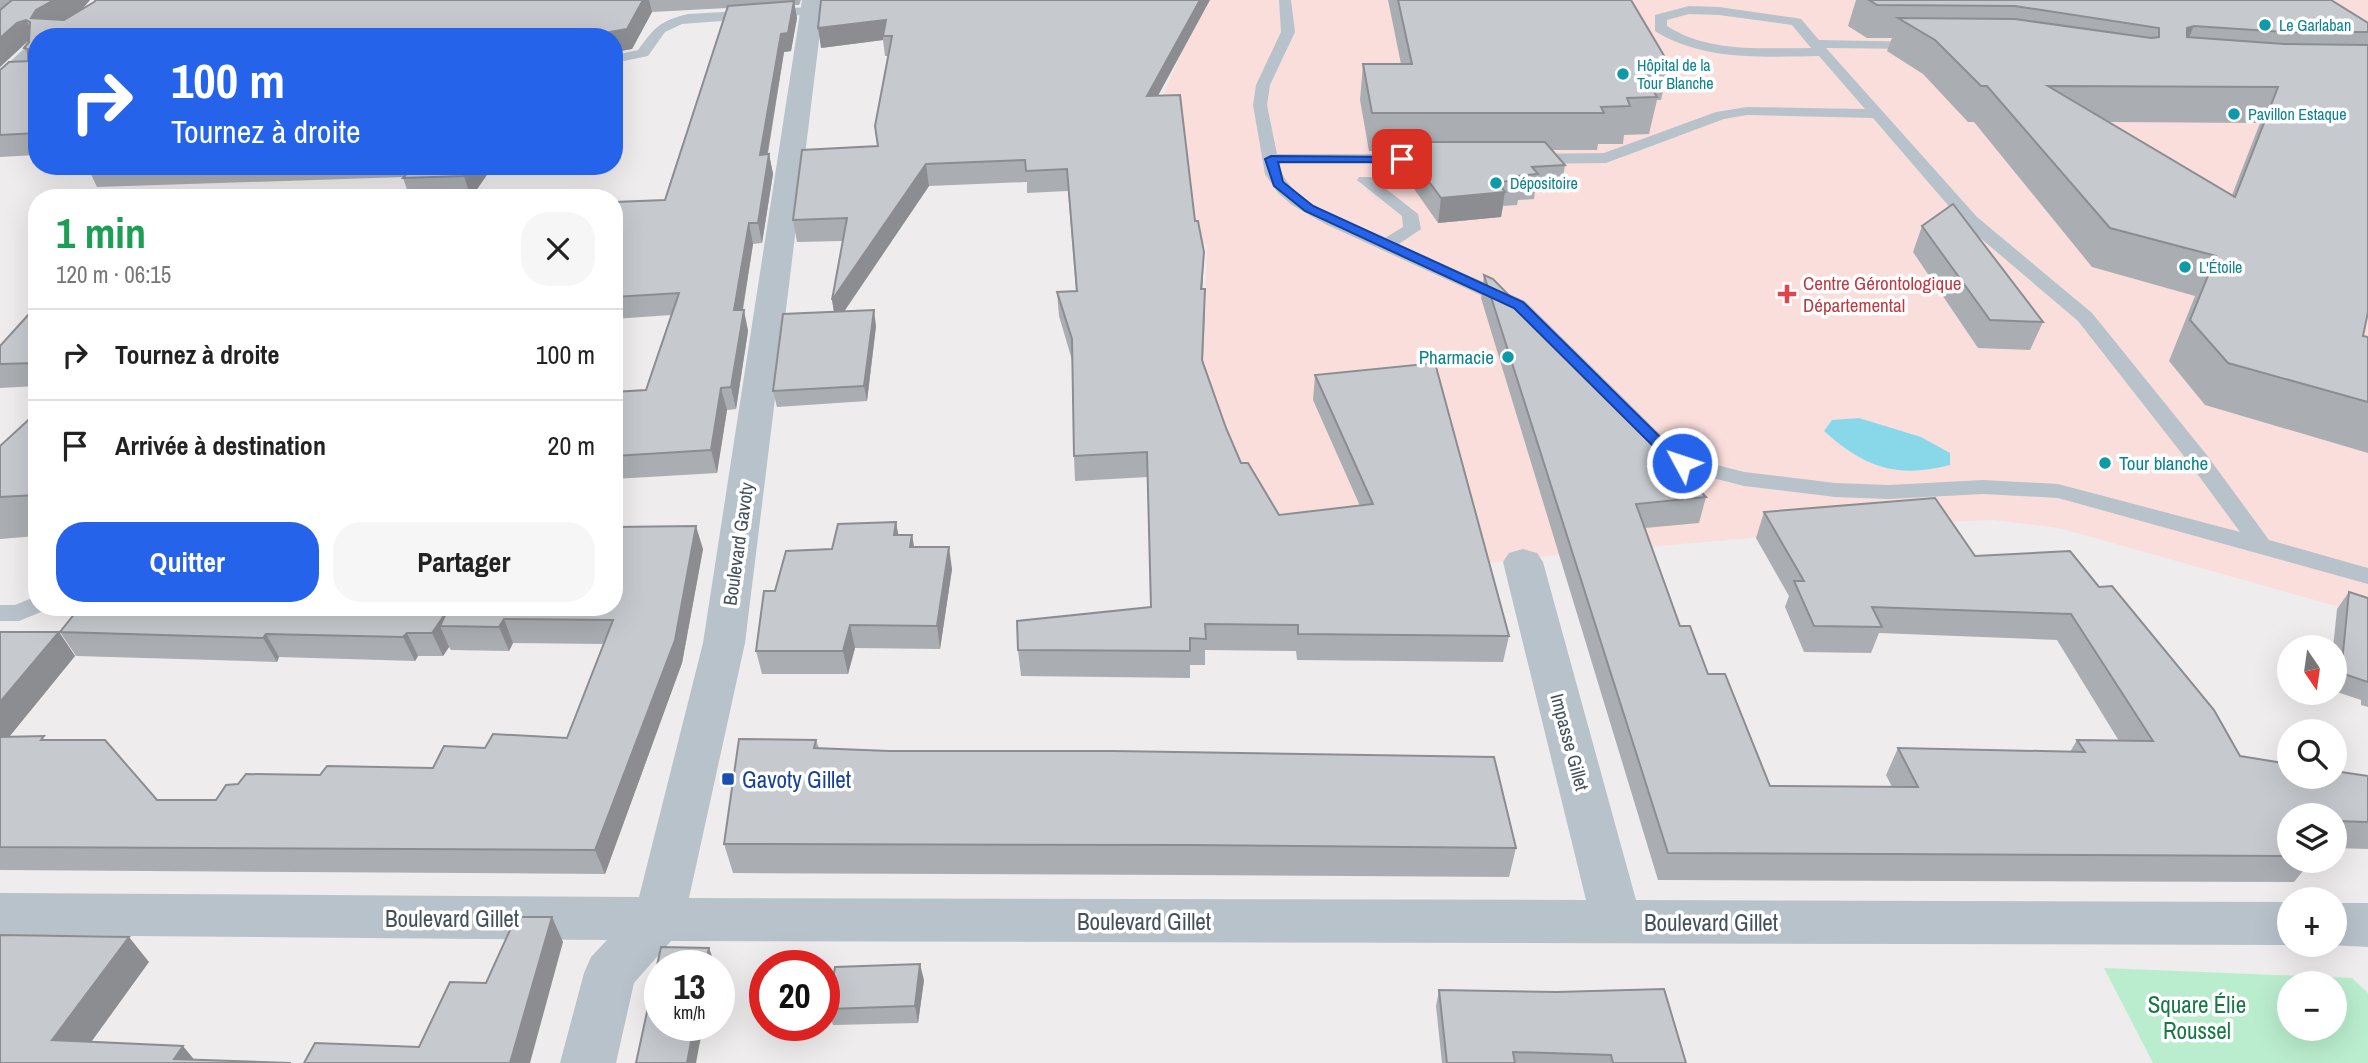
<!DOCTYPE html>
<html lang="fr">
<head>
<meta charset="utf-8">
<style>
  :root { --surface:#fff; --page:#f6f6f6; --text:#222; --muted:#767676; --line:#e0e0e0; --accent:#2563eb }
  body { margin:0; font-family:"Archivo Narrow",sans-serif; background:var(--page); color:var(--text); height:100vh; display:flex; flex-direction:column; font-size:26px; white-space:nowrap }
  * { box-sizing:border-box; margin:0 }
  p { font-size:23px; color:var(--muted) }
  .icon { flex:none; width:38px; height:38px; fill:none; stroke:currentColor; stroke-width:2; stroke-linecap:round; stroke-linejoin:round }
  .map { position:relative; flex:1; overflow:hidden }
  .drawer { position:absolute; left:28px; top:189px; width:595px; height:427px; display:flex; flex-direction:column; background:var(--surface); border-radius:28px; box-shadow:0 7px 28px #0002 }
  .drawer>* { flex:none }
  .top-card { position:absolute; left:28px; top:28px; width:595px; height:147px; border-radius:28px; box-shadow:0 7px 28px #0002; background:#2563eb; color:#fff; overflow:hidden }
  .needle { width:46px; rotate:167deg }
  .tools { position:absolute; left:2277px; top:635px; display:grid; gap:14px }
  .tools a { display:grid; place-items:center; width:70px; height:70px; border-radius:50%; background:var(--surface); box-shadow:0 7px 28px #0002; font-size:35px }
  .speed { position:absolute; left:644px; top:950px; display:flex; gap:14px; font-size:35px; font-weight:700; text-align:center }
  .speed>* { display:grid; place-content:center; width:91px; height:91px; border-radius:50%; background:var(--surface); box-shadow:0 7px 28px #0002; line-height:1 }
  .speed small { font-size:18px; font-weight:400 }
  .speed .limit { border:10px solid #d22; background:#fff; color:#111 }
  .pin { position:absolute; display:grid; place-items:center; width:60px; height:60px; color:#fff; margin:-30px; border-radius:14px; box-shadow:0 4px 10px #0006 }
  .me { position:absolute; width:77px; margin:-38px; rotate:310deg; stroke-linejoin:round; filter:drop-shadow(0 0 5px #0008) }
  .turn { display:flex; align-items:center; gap:24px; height:147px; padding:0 28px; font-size:32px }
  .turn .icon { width:91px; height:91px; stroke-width:2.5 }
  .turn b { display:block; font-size:49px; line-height:60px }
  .round { display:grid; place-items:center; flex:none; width:74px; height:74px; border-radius:28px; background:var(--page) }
  .overview { display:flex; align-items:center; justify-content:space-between; height:119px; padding:0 28px }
  h1 { font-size:42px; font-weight:700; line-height:52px; color:#1e9e55 }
  .button { display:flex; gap:14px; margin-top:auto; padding:14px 28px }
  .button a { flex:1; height:80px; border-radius:28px; background:var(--accent); color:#fff; font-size:28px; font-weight:700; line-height:80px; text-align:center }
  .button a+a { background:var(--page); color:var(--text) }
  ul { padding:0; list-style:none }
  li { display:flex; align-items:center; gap:21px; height:91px; padding:0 28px; border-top:2px solid var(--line) }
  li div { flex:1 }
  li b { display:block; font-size:26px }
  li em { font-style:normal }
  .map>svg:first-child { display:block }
  .medical { fill:#fadedc }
  .green { fill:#baedcd; fill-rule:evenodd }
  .water { fill:#88d8ea }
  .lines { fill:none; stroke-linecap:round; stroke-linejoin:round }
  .service { fill:#b8c2ca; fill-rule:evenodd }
  .minor { fill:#b8c2ca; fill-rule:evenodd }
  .wall { fill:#aaaeb2; fill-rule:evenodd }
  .shaded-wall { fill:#8b8d91 }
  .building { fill:#c6cacf; stroke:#8b8d91; stroke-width:2; fill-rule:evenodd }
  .route { fill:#2563eb; stroke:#184099; stroke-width:2 }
  .culture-dot { fill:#0f9aa8; stroke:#fff; stroke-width:2.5 }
  .health-dot { fill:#e0444e; stroke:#fff; stroke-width:2.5 }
  .transit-dot { fill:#1a4fb4; stroke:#fff; stroke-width:2.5 }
  .labels { text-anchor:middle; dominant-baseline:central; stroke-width:7; stroke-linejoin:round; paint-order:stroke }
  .far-culture-label { font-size:16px; fill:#0d838f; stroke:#fff; text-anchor:start }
  .health-label { font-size:19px; fill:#be3a42; stroke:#fff; text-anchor:start }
  .culture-label { font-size:19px; fill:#0d838f; stroke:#fff; text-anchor:end }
  .street-label { font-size:19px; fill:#45515a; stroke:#fff }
  .near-transit-label { font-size:23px; fill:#164399; stroke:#fff; text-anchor:start }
  .near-street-label { font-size:23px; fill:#45515a; stroke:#fff }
  .near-park-label { font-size:23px; fill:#187946; stroke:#fff }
</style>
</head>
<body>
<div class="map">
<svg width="2368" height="1063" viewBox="0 0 2368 1063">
  <rect width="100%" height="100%" fill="#efeced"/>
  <polygon class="medical" points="1196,0 2368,0 2368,615 2059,528 1994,520 1924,523 1556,555 1302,585 1216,426 1202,384 1207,244 1163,244 1151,122 1189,36"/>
  <path class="green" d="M2104,968L2352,978L2368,993V1063H2153ZM2289,984H2334V1029H2289Z"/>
  <path class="water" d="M1859,418L1921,437L1950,453V465C1896,479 1864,467 1824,431L1832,420Z"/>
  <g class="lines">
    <g class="service">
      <path d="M1279,0H1291L1295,32L1270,85L1267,105L1277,154H1429L1437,159L1429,164H1279C1287,203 1352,223 1385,238L1403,227L1402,216L1357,180L1359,177H1371L1418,214L1421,229L1399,244L1525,301L1665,439L1690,458L1744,472L1835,483L1889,485L1983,480L2058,484L2240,532L2190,464L2078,321L1965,225L1873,118L1747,115L1724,119L1606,163L1530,164L1522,159L1530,154L1604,153L1716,112L1747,107L1865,109L1819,56C1765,57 1702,61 1655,31V15L1689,6L1719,7L1796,18L1801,19L1819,40L1924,42V48L1919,49L1826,48L1977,217L2092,313L2206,454L2269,540L2368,568V584L2058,498L1983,494L1889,499L1835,497L1744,486L1674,468L1651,447L1511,309L1325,224L1292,205L1278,193L1265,174L1253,105L1256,85L1281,32ZM1689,14L1719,15L1792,25L1811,48C1764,48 1708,53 1667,26V20Z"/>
      <path d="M810,7L815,8V14L682,24L665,32L648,56L614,63V55L638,50C655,27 660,21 688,14Z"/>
      <polygon points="37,596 37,607 47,607 46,610 19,621 0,621 0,605 15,605"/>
    </g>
    <g class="minor">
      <polygon points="802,0 824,0 745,643 689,898 1586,900 1503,562 1509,553 1523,549 1537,553 1543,562 1636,900 2289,902 2291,945 671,941 634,983 616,1063 560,1063 584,973 591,957 607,940 0,935 0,893 639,897 703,643"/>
      <polygon points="37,42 37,62 9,89 0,91 0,71 29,44"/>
      <polygon points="2334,903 2368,903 2368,947 2329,945 2334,945"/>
    </g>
  </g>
  <g class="wall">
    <polygon points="0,0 90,0 83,8 94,2 96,0 801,0 799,5 794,5 797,18 791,51 784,52 768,154 769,154 773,174 762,243 753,244 743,310 748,331 736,409 727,410 717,473 614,479 614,392 646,390 671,315 614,319 614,204 665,200 727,8 652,12 632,49 614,52 614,37 37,37 37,155 0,157 0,70 28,61 28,57 24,48 29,41 27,42 0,67"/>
    <polygon points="821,0 1159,95 1195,221 1203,275 1202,289 1205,312 1203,362 1226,428 1241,463 1279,515 1360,506 1313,400 1315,375 1509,636 1503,662 1297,660 1296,651 1205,650 1205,665 1190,665 1190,678 1021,676 1018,650 1151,607 1148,477 1075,481 1074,456 1072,360 1059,316 1057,292 1076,291 1068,191 1027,193 1027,182 929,186 844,312 876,326 867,401 777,407 773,391 834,312 832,300 843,241 797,242 793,220 878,146 888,56 885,56 883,40 821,48"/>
    <polygon points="1388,0 1631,0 1669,64 1661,100 1657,100 1649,134 1624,135 1623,144 1598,144 1597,150 1552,150 1565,165 1561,190 1535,191 1534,199 1518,200 1517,205 1503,206 1501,217 1438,223 1398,166 1399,151 1369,151 1360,100 1363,64 1401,64"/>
    <path d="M1856,0H2331L2368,23V312L2363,336L2368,337V453L2205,405L2169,361L2195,296L2092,267L1974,122H1968L1923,74L1887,51L1892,38H1867L1848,26ZM2109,122L2260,123L2232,195Z"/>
    <polygon points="87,166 493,166 471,198 410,198 403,178 404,177 97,187"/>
    <polygon points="1922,226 2043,322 2030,350 1978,348 1913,252"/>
    <polygon points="1484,275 1706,497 1699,523 1645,528 1680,626 1708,674 1770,786 1892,787 1886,775 1898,748 2070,752 2077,740 2119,741 2057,640 1879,633 1871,653 1804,652 1785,607 1789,596 1756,538 1764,512 1975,556 2099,587 2240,756 2368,776 2368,849 2334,848 2334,816 2289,816 2289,861 2311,861 2294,882 1658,880 1481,298"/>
    <polygon points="37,314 37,386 0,388 0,346"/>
    <polygon points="37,412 37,536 0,539 0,446"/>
    <polygon points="896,522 898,535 914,547 952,569 940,649 855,648 848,674 762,674 756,651 775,591 832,549"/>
    <polygon points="703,549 682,663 605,874 0,870 0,632 59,632 75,656 9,737 47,740 157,800 216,800 238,784 320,775 433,768 485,748 567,738 604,644 513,643 509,651 451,650 449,647 443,656 418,656 415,661 279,657 277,662 76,656 60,632 614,607"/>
    <polygon points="2349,592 2368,598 2368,707 2361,705 2361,700 2334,691 2334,648 2333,648 2337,609"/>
    <polygon points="816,740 819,748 1516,848 1509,877 1187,875 733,873 724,844"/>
    <polygon points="924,980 918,1023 833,1025 828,1009"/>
    <polygon points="1439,990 1557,992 1686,1063 1442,1063 1436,1006"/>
  </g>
  <g class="shaded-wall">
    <polygon points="54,0 90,0 83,8 46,30 31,18 36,10"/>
    <polygon points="643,0 649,0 652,12 632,49 615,52 614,37 611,37 610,32"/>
    <polygon points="1200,0 1210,0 1147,116 1147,96"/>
    <polygon points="794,1 797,18 791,51 784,52 764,174 760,155 781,34"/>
    <polygon points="26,20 36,39 27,42 0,67 0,38 17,23"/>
    <polygon points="886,20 883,36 883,40 821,48 818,28"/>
    <polygon points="2194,26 2179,59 2187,28"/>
    <polygon points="769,154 773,174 762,243 758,223"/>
    <polygon points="926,164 929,186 836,323 832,300"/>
    <polygon points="470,166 493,166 471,198 464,176"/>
    <polygon points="1505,192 1501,217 1438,223 1441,198"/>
    <polygon points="749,223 753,244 739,332 734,310"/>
    <polygon points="1204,252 1203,275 1201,312 1201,289"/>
    <polygon points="744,310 748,331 736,409 731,387"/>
    <polygon points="874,310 876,326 867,401 864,386"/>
    <polygon points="721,388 727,410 717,473 711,450"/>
    <polygon points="896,522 900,544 894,535"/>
    <polygon points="696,526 703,549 682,663 605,874 595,850"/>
    <polygon points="912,535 916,557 910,547"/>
    <polygon points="949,547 952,569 940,649 937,626"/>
    <polygon points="447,611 440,626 449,647 443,656 432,633"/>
    <polygon points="504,619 513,643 509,651 499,627"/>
    <polygon points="850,625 855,648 848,674 843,651"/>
    <polygon points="59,632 75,656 0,748 0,702"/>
    <polygon points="407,633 418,656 415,661 403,637"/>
    <polygon points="266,634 279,657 277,662 263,638"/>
    <polygon points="552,917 563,942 530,1063 510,1063"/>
    <polygon points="129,937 149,962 76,1063 52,1040"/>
    <polygon points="709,948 715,964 715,966 705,966"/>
    <polygon points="920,964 924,980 918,1023 915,1006"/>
    <polygon points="694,1026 703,1026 696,1063 687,1063"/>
    <polygon points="183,1046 197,1063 174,1059"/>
  </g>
  <g class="building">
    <polygon points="12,0 54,0 36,10 31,18 64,20 94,2 96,0 643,0 627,29 610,32 567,34 564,37 37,37 37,133 0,135 0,70 9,62 28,61 28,49 24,48 29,42 30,22 26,20 17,23 0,38 0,10"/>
    <polygon points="821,0 1200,0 1147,96 1180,95 1195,221 1198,221 1204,252 1201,289 1205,289 1202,360 1226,428 1241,463 1248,463 1279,515 1373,504 1315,375 1435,363 1509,636 1298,634 1298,625 1205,624 1206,639 1190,638 1190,651 1018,650 1017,621 1151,607 1147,452 1074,456 1072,339 1057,292 1077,291 1067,169 1026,171 1025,160 926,164 832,300 847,218 793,220 802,150 878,146 875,126 892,36 883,36 886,20 818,28"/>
    <polygon points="1398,0 1631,0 1669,64 1638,64 1657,97 1627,98 1630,106 1601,107 1604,113 1372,113 1363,64 1412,64"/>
    <path d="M1869,0H2331L2368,23V32H2284L2194,26L2187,28V37L2284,44L2368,45V312L2363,336L2368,337V402L2228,363L2190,320L2216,256L2110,228L1987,86H1981L1935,40L1898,18L2015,19L2151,38L2159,37V28L2015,6L1877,5ZM2048,86L2278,87L2235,197Z"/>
    <polygon points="794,1 788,33 781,34 760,155 769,154 758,223 749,223 734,310 744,310 731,387 721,388 711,450 614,456 614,392 646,390 679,293 614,297 615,202 665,200 728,6"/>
    <polygon points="1400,142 1545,142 1565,165 1532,167 1538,174 1517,176 1521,180 1498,182 1505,192 1441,198"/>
    <polygon points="413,166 470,166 464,176 403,178"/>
    <polygon points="1953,204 2043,322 1990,320 1922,226"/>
    <polygon points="1484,275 1493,279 1706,497 1636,504 1680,626 1690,626 1708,674 1725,674 1770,786 1918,787 1898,748 2085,752 2077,740 2153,741 2071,614 1872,607 1882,627 1814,626 1794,581 1804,581 1764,512 1935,498 1975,556 2070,551 2099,587 2112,586 2214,710 2240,756 2289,764 2289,777 2334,777 2334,771 2368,776 2368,822 2334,821 2334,816 2289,816 2289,820 2287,820 2289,822 2289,856 1668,853"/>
    <polygon points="874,310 864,386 773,391 783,314"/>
    <polygon points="29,314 37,314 37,363 0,364 0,346"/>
    <polygon points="37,412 37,495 0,497 0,446"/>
    <polygon points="896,522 894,535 912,535 910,547 949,547 937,626 850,625 843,651 756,651 764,591 775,591 786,551 832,549 838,524"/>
    <polygon points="696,526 675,640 595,850 0,847 0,737 44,736 41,740 105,740 157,800 216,800 226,785 238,784 246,774 320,775 327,766 433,768 444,746 485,748 493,734 567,738 613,620 504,619 499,627 440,626 447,611 432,633 407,633 403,637 266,634 263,638 60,632 80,607 614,607 614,527"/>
    <polygon points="2349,592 2368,598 2368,682 2341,673"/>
    <polygon points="0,632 59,632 0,702"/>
    <polygon points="739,739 816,740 814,748 889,751 1113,751 1494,757 1516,848 1187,845 724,844"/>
    <polygon points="516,917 552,917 510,1063 304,1063 315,1043 419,1047 450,982 486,983"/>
    <polygon points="0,935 129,937 52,1040 183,1046 174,1059 291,1063 0,1063"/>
    <polygon points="661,947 709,948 705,966 660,966 660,1026 694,1026 687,1063 636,1063"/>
    <polygon points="920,964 915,1006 828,1009 835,967"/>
    <polygon points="1664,989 1686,1063 1613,1063 1611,1055 1513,1052 1515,1063 1447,1063 1439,990 1557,992"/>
  </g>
  <polygon class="route" points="1271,156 1406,157 1408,159 1402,162 1278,162 1283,182 1313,206 1523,302 1663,440 1688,460 1690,463 1688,466 1677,466 1653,446 1514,308 1305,211 1274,186 1265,159"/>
  <g class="culture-dot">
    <circle cx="2265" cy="25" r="7"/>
    <circle cx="1623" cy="74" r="7"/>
    <circle cx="2234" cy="114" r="7"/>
    <circle cx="1496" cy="183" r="7"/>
    <circle cx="2185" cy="267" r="7"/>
    <circle cx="1508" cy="357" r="7"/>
    <circle cx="2105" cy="463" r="7"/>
  </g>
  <path class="health-dot" d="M1783.5 283.5h7v7h7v7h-7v7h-7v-7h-7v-7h7z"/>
  <rect class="transit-dot" x="721" y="772" width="14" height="14" rx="3.5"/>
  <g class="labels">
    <g class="far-culture-label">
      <text x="2279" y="25">Le Garlaban</text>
      <text x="1637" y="65">Hôpital de la<tspan x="1637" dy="18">Tour Blanche</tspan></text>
      <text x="2248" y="114">Pavillon Estaque</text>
      <text x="1510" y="183">Dépositoire</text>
      <text x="2199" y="267">L'Étoile</text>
    </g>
    <g class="health-label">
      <text x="1803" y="283">Centre Gérontologique<tspan x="1803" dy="22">Départemental</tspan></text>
    </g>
    <g class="culture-label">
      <text x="1494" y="357">Pharmacie</text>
      <text x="2119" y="463" text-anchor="start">Tour blanche</text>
    </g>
    <g class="street-label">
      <text transform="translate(738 544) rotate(-82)">Boulevard Gavoty</text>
      <text transform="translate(1570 742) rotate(75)">Impasse Gillet</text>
    </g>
    <g class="near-transit-label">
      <text x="742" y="779">Gavoty Gillet</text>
    </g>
    <g class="near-street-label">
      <text x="452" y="918">Boulevard Gillet</text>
      <text x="1144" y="921">Boulevard Gillet</text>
      <text x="1711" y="922">Boulevard Gillet</text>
    </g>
    <g class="near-park-label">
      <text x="2197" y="1004">Square Élie<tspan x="2197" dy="26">Roussel</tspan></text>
    </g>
  </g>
</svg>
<div class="tools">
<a><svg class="needle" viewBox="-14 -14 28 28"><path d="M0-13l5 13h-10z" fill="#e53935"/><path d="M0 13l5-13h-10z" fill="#767676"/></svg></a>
<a><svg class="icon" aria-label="search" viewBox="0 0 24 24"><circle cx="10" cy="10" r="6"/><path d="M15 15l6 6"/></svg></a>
<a><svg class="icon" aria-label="layers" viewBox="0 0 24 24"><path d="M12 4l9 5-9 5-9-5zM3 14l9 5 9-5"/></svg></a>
<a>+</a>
<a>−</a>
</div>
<div class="speed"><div>13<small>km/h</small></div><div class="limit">20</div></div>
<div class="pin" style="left:1402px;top:159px;background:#d93025"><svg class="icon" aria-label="arrive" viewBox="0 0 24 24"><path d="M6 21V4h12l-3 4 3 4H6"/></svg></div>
<svg class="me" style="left:1682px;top:463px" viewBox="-20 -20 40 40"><circle r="17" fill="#2563eb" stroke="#fff" stroke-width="3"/><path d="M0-11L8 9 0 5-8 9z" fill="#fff"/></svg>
<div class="top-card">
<div class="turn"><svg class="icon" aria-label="right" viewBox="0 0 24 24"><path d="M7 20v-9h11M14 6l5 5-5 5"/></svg><div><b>100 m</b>Tournez à droite</div></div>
</div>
<section class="drawer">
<div class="overview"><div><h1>1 min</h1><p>120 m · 06:15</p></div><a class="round"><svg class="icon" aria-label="close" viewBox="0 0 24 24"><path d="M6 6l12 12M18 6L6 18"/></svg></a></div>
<ul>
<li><svg class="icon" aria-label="right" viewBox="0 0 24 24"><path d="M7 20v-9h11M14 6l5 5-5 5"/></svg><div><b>Tournez à droite</b></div><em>100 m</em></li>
<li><svg class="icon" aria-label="arrive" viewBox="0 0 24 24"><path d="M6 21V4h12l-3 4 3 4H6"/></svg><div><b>Arrivée à destination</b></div><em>20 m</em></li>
</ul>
<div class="button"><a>Quitter</a><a>Partager</a></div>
</section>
</div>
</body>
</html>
